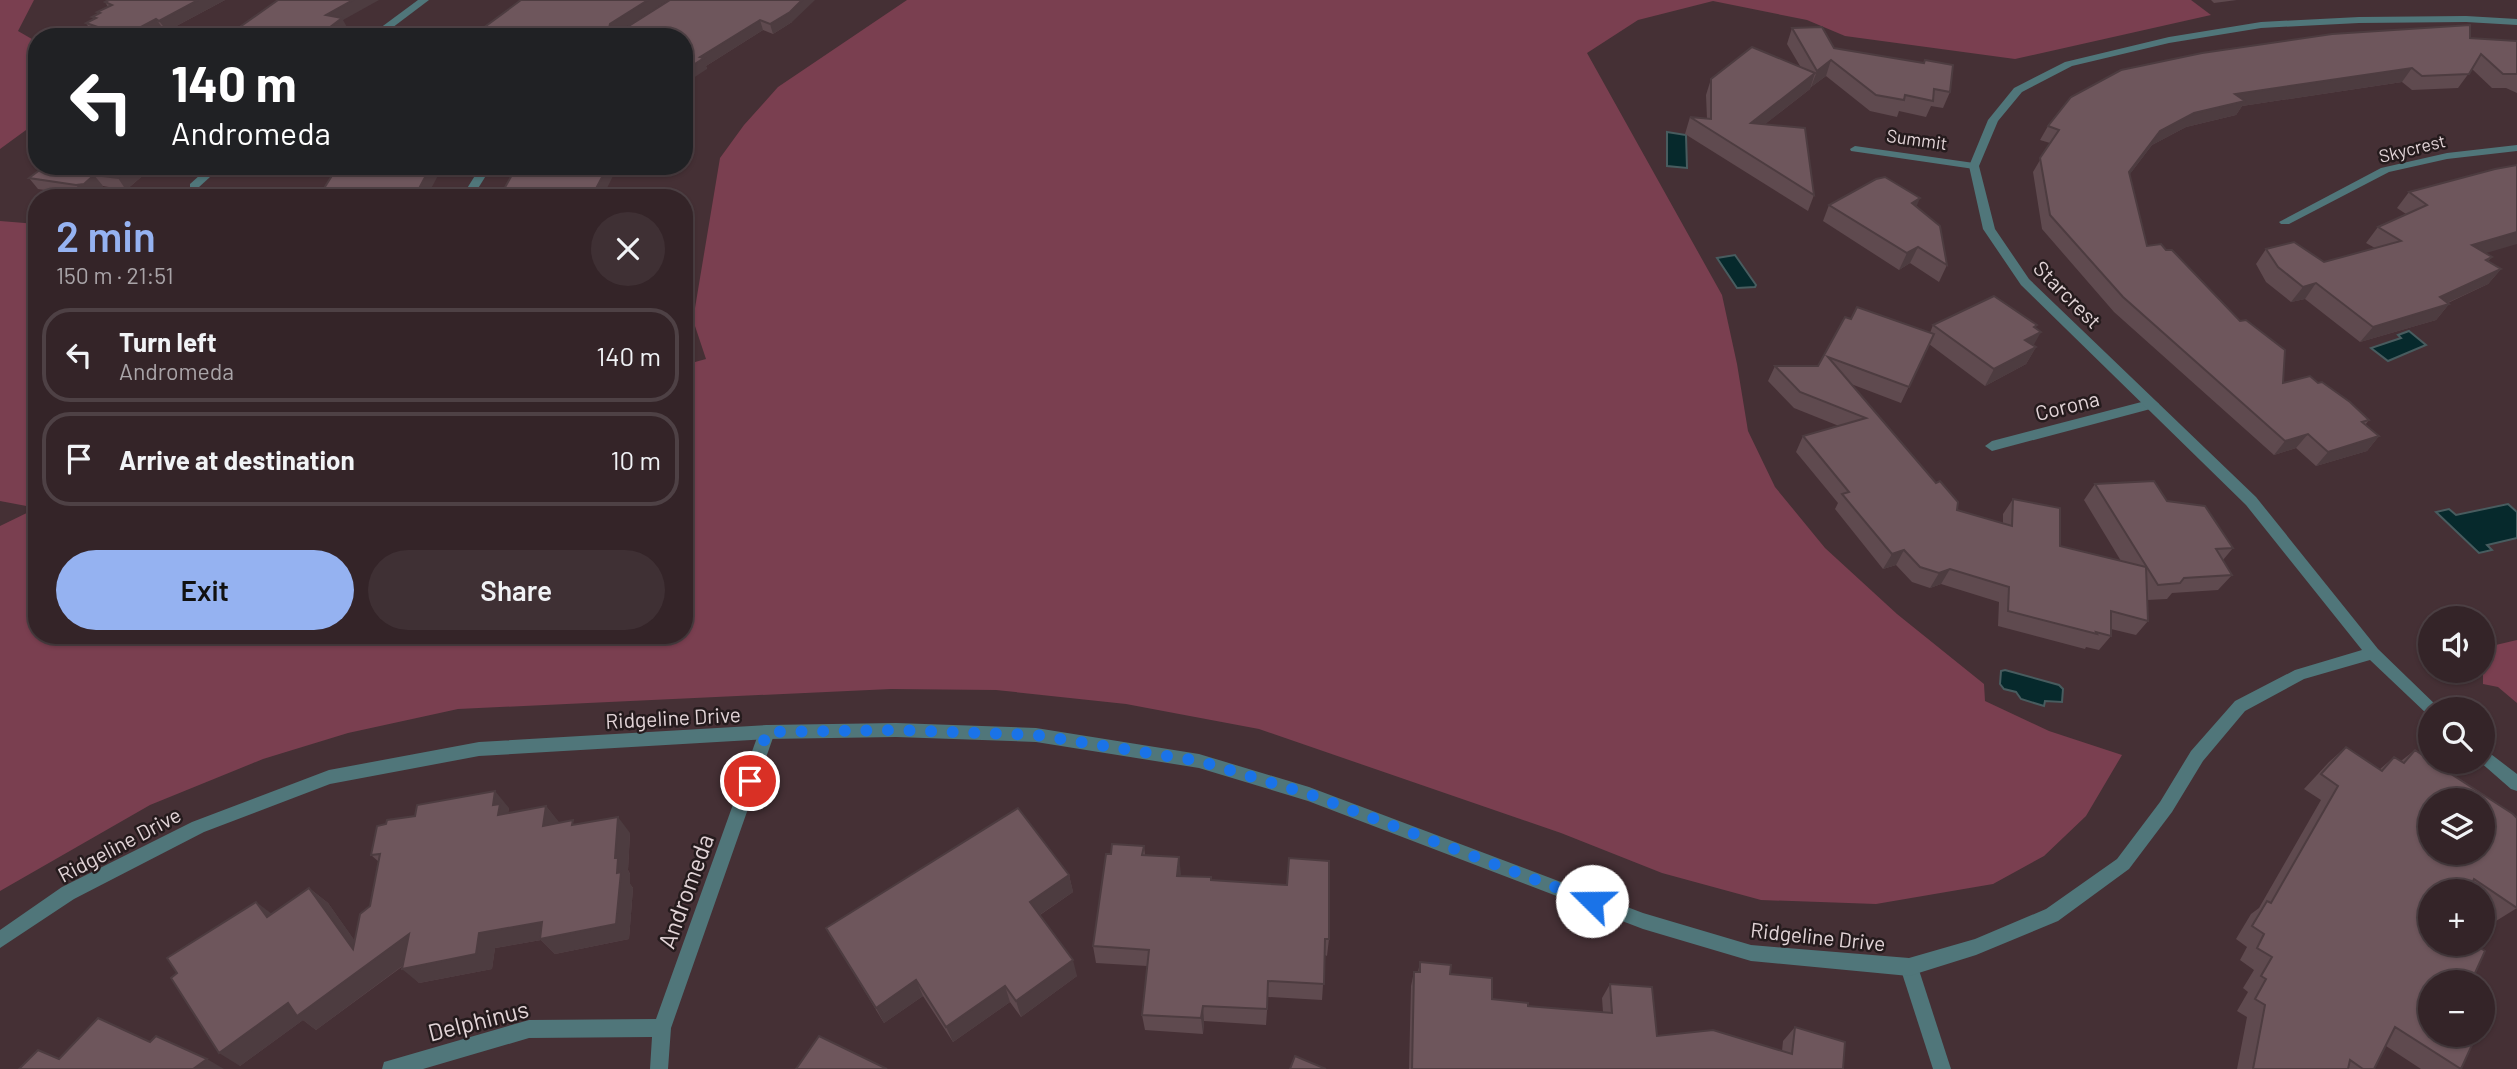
<!DOCTYPE html>
<html lang="en">
<head>
<meta charset="utf-8">
<style>
  :root { --surface:#342428; --page:#3f3034; --text:#f1f3f6; --muted:#a9a4a8; --line:#4e4145; --accent:#95b2f1 }
  body { margin:0; font-family:Barlow,sans-serif; background:var(--page); color:var(--text); height:100vh; display:flex; flex-direction:column; font-size:26px; white-space:nowrap }
  * { box-sizing:border-box; margin:0 }
  p { font-size:23px; color:var(--muted) }
  .icon { flex:none; width:38px; height:38px; fill:none; stroke:currentColor; stroke-width:2; stroke-linecap:round; stroke-linejoin:round }
  .map { position:relative; flex:1; overflow:hidden }
  .drawer { position:absolute; left:28px; top:189px; width:665px; height:455px; display:flex; flex-direction:column; background:var(--surface); border-radius:28px; box-shadow:0 2px 5px #0004,0 0 0 2px var(--line) }
  .drawer>* { flex:none }
  .top-card { position:absolute; left:28px; top:28px; width:665px; height:147px; border-radius:28px; box-shadow:0 2px 5px #0004,0 0 0 2px var(--line); background:#202124; color:#fff; overflow:hidden }
  .fabs { position:absolute; left:2418px; top:606px; display:grid; gap:14px }
  .fabs a { display:grid; place-items:center; width:77px; height:77px; border-radius:50%; background:var(--surface); box-shadow:0 2px 5px #0004,0 0 0 2px var(--line); font-size:35px }
  .pin { position:absolute; display:grid; place-items:center; width:60px; height:60px; color:#fff; margin:-30px; border:4px solid #fff; border-radius:50%; box-shadow:0 2px 7px #0007 }
  .me { position:absolute; width:77px; margin:-38px; rotate:292deg; stroke-linejoin:round; filter:drop-shadow(0 0 5px #0008) }
  .turn { display:flex; align-items:center; gap:24px; height:147px; padding:0 28px; font-size:32px }
  .turn .icon { width:91px; height:91px; stroke-width:2.5 }
  .turn b { display:block; font-size:49px; line-height:60px }
  .round { display:grid; place-items:center; flex:none; width:74px; height:74px; border-radius:37px; background:var(--page) }
  .headline { display:flex; align-items:center; justify-content:space-between; height:119px; padding:0 28px }
  h1 { font-size:42px; font-weight:600; line-height:52px; color:var(--accent) }
  .action { display:flex; gap:14px; margin-top:auto; padding:14px 28px }
  .action a { flex:1; height:80px; border-radius:42px; background:var(--accent); color:#111; font-size:28px; font-weight:600; line-height:80px; text-align:center }
  .action a+a { background:var(--page); color:var(--text) }
  ul { padding:0; list-style:none }
  li { display:flex; align-items:center; gap:21px; height:94px; margin:0 14px 10px; padding:0 14px; border:4px solid var(--line); border-radius:28px }
  li div { flex:1 }
  li b { display:block; font-size:26px }
  li em { font-style:normal }
  .map>svg:first-child { display:block }
  .green { fill:#7a3f50 }
  .water { fill:#06292c; stroke:#485c5f; stroke-width:2 }
  .lines { fill:none; stroke-linecap:round; stroke-linejoin:round }
  .minor { fill:#50767a; fill-rule:evenodd }
  .tertiary { fill:#50767a; fill-rule:evenodd }
  .wall { fill:#5f4a4f }
  .shaded-wall { fill:#4d3c40 }
  .building { fill:#6e565c; stroke:#4d3c40; stroke-width:2; fill-rule:evenodd }
  .route { stroke:#1a73e8; stroke-width:12; stroke-dasharray:0 21.6 }
  .labels { text-anchor:middle; dominant-baseline:central; stroke-width:5; stroke-linejoin:round; paint-order:stroke }
  .far-street-label { font-size:18px; fill:#e2d4d7; stroke:#251b1d }
  .street-label { font-size:21px; fill:#e2d4d7; stroke:#251b1d }
  .near-street-label { font-size:24px; fill:#e2d4d7; stroke:#251b1d }
</style>
</head>
<body>
<div class="map">
<svg width="2517" height="1069" viewBox="0 0 2517 1069">
  <rect width="100%" height="100%" fill="#453035"/>
  <g class="green">
    <polygon points="0,0 34,0 18,31 37,42 37,122 0,149"/>
    <polygon points="907,0 2191,0 2211,15 2015,59 1845,36 1807,20 1713,1 1638,20 1587,53 1722,295 1737,364 1748,431 1775,487 1825,548 1897,614 1984,684 1985,701 2049,731 2122,755 2086,816 2044,856 1993,884 1876,904 1761,900 1662,873 1561,833 1259,729 1126,704 996,690 891,689 458,709 348,733 263,759 150,805 0,891 0,526 37,508 0,501 0,221 37,224 37,635 684,635 684,365 706,359 693,320 720,158 744,125 778,87"/>
    <polygon points="2517,640 2517,703 2498,687 2483,684 2483,648"/>
  </g>
  <g class="water">
    <polygon points="1667,132 1686,135 1687,168 1667,166"/>
    <polygon points="1735,255 1756,285 1755,287 1737,288 1717,258"/>
    <polygon points="2409,331 2426,345 2388,361 2371,348 2401,338 2398,335"/>
    <polygon points="2508,504 2517,512 2517,538 2487,545 2492,550 2479,553 2436,512 2449,509 2456,515"/>
    <polygon points="2005,670 2059,685 2063,689 2062,702 2045,701 2044,706 2021,699 2016,692 2004,689 2000,684 2001,671"/>
  </g>
  <g class="lines">
    <g class="minor">
      <polygon points="418,0 429,0 380,37 368,37"/>
      <polygon points="2517,145 2517,151 2447,159 2389,172 2289,224 2281,224 2279,222 2381,168 2447,153"/>
      <polygon points="1855,146 1974,163 1979,166 1974,169 1851,151 1850,149"/>
      <polygon points="210,166 222,166 198,188 190,188 190,184"/>
      <polygon points="481,166 492,166 472,198 461,198"/>
      <polygon points="2153,399 2159,404 2158,407 1992,451 1985,446 1992,441"/>
      <polygon points="767,725 773,727 775,732 671,1028 668,1069 650,1069 652,1037 529,1038 423,1069 382,1069 384,1062 391,1060 529,1020 656,1019 759,732 761,727"/>
      <polygon points="1909,958 1915,961 1918,967 1951,1069 1933,1069 1900,967 1903,961"/>
    </g>
    <g class="tertiary">
      <polygon points="2466,16 2517,19 2517,25 2466,22 2359,23 2261,28 2169,43 2072,66 2022,92 1998,121 1979,166 1995,229 2029,279 2256,497 2378,649 2440,709 2431,709 2431,715 2427,714 2370,660 2304,679 2245,711 2203,761 2172,812 2129,869 2058,921 1976,955 1909,976 1751,961 1643,929 1308,801 1199,768 1036,742 896,737 767,739 479,756 330,784 204,832 74,899 0,948 0,930 62,887 192,822 329,770 479,742 767,725 896,723 1036,728 1199,754 1309,787 1643,913 1751,945 1909,958 1975,939 2046,909 2117,859 2160,802 2191,751 2235,701 2295,670 2362,650 2246,505 2021,285 1983,229 1969,166 1988,120 2014,88 2065,62 2169,37 2261,22 2359,17"/>
      <polygon points="2483,748 2517,774 2517,791 2511,789 2479,761 2483,761"/>
    </g>
  </g>
  <g class="wall">
    <polygon points="109,0 225,0 167,31 164,30 151,37 100,37 93,34 86,23 94,20 92,17 98,14 97,12 108,7 105,2"/>
    <polygon points="521,0 668,0 623,29 670,0 792,22 773,34 763,30 706,66 707,69 471,37"/>
    <polygon points="2211,0 2237,0 2214,3"/>
    <polygon points="1792,28 1834,48 1923,63 1925,60 1950,92 1943,108 1931,106 1926,117 1899,111 1897,117 1870,111 1826,76 1811,87 1811,86 1810,89 1765,124 1814,195 1808,211 1685,134 1690,117 1707,119 1706,95 1711,79 1800,66 1787,44"/>
    <polygon points="2470,38 2517,41 2517,93 2506,88 2492,88 2472,69 2458,88 2412,90 2402,82 2242,106 2236,115 2186,127 2152,145 2129,175 2147,246 2283,383 2369,420 2365,425 2379,436 2367,451 2316,466 2296,448 2274,455 2114,312 2042,229 2033,172 2050,143 2040,140 2048,126"/>
    <polygon points="45,166 154,166 126,190 103,186 92,195 85,196 38,189 29,178"/>
    <polygon points="338,166 449,166 447,170 441,170"/>
    <polygon points="2495,169 2486,253 2492,257 2488,261 2501,269 2488,284 2448,303 2449,304 2436,320 2360,342 2305,299 2291,302 2266,282 2256,264 2266,249 2324,262 2375,248 2366,243 2378,227 2406,214 2397,208 2409,192"/>
    <polygon points="1829,205 1917,206 1947,265 1939,282 1910,263 1899,270 1823,221"/>
    <polygon points="1851,319 1930,333 1933,325 2035,328 2033,345 2036,347 2026,364 1985,386 1929,344 1901,403 1851,384 1957,510 2003,523 2003,514 2013,499 2060,546 2121,561 2084,500 2095,484 2167,501 2233,548 2223,560 2232,575 2218,590 2172,593 2167,599 2147,600 2148,621 2136,635 2111,629 2111,636 2099,650 2086,647 2085,649 1998,626 1999,602 1941,584 1930,588 1912,582 1896,565 1883,569 1835,509 1838,503 1796,452 1803,436 1839,426 1794,408 1768,381 1775,366 1818,366"/>
    <polygon points="2346,747 2379,770 2394,757 2401,761 2415,750 2517,908 2496,921 2483,912 2483,891 2431,891 2431,982 2461,1069 2421,1069 2386,1046 2374,1069 2237,1069 2247,1017 2237,1011 2248,992 2243,988 2254,970 2240,960 2247,947 2236,939 2251,914 2259,908 2321,800 2304,789 2329,762"/>
    <polygon points="546,806 559,823 630,833 628,870 630,874 630,884 633,888 629,939 555,954 541,940 495,948 492,969 419,983 403,966 316,1030 303,1020 240,1066 177,973 272,914 309,888 328,903 354,940 370,906 379,862 371,855 509,808 508,813"/>
    <polygon points="1144,846 1145,855 1180,876 1211,880 1329,939 1327,956 1325,955 1322,1000 1268,997 1266,1025 1204,1021 1203,1034 1145,1030 1142,1015 1147,966 1096,963 1093,946"/>
    <polygon points="1069,875 1073,892 1040,915 1077,976 1021,1017 1010,1002 953,1042 923,996 884,1023 826,928"/>
    <polygon points="1420,962 1450,974 1492,999 1528,1006 1603,1012 1602,998 1610,984 1657,1036 1782,1051 1783,1041 1795,1027 1843,1069 1409,1069 1411,986 1414,972 1418,972"/>
  </g>
  <g class="shaded-wall">
    <polygon points="198,0 225,0 167,31 159,21"/>
    <polygon points="353,0 379,0 343,20 348,29 337,37 317,37 326,15"/>
    <polygon points="648,0 668,0 614,35 609,28 610,24"/>
    <polygon points="802,0 815,0 792,22 773,34 770,24"/>
    <polygon points="156,19 164,30 151,37 124,36"/>
    <polygon points="760,20 763,30 706,66 707,69 684,84 684,71 700,57"/>
    <polygon points="1831,60 1826,76 1811,87 1817,71"/>
    <polygon points="2412,68 2402,82 2242,106 2236,115 2186,127 2152,145 2121,186 2129,172 2160,131 2194,113 2235,94"/>
    <polygon points="1815,73 1810,89 1746,139 1751,123"/>
    <polygon points="132,166 154,166 126,190 118,178"/>
    <polygon points="431,166 439,166 441,170 426,198 414,198"/>
    <polygon points="608,166 618,166 602,198 591,198"/>
    <polygon points="94,175 103,186 92,195 85,196 76,185"/>
    <polygon points="1920,198 1913,215 1912,203"/>
    <polygon points="2517,232 2517,244 2459,261 2472,245"/>
    <polygon points="1918,247 1910,263 1899,270 1907,253"/>
    <polygon points="2501,269 2488,284 2438,307 2449,304 2436,320 2360,342 2373,327"/>
    <polygon points="2316,283 2305,299 2291,302 2303,287"/>
    <polygon points="2037,325 2030,337 2041,332 2032,348 2016,356 2034,327"/>
    <polygon points="2036,347 2026,364 1985,386 1994,369"/>
    <polygon points="2308,434 2296,448 2274,455 2285,441"/>
    <polygon points="2379,436 2367,451 2316,466 2328,452"/>
    <polygon points="1904,550 1896,565 1883,569 1892,554"/>
    <polygon points="1950,569 1941,584 1930,588 1939,573"/>
    <polygon points="495,791 509,808 508,814 498,815 493,805"/>
    <polygon points="546,806 559,822 556,842 543,826"/>
    <polygon points="618,817 630,833 628,870 630,874 630,884 633,888 629,939 555,954 541,940 495,948 492,969 419,983 402,969 479,933 617,873 615,858"/>
    <polygon points="1179,857 1181,874 1178,893 1177,876"/>
    <polygon points="1069,875 1073,892 1035,918 1030,902"/>
    <polygon points="309,888 328,903 370,962 409,934 425,949 316,1030 303,1020 240,1066 219,1053 288,1003 353,949"/>
    <polygon points="256,902 276,917 267,917"/>
    <polygon points="1073,960 1077,976 1021,1017 1016,1001"/>
    <polygon points="916,980 923,996 884,1023 876,1008"/>
    <polygon points="1005,986 1010,1002 953,1042 946,1027"/>
    <polygon points="1203,1006 1204,1021 1203,1034 1201,1018"/>
    <polygon points="207,1059 224,1069 193,1069"/>
  </g>
  <g class="building">
    <polygon points="109,0 198,0 159,21 156,19 124,36 86,23 96,18 92,17 100,13 97,12 112,5 105,2"/>
    <polygon points="278,0 353,0 326,15 342,18 317,37 227,36"/>
    <polygon points="521,0 648,0 610,24 609,28 624,29 670,0 802,0 790,12 770,24 760,20 700,57 704,58 684,71 684,37 471,37"/>
    <polygon points="2470,25 2470,38 2517,41 2517,74 2503,74 2481,54 2469,74 2422,76 2412,68 2235,94 2245,101 2194,113 2160,131 2129,172 2147,246 2161,244 2166,250 2172,250 2240,321 2246,320 2285,350 2283,383 2310,376 2318,383 2322,382 2350,402 2369,420 2362,422 2379,436 2328,452 2308,434 2285,441 2123,297 2050,215 2040,158 2059,130 2048,126 2071,97 2121,70 2202,53 2332,34"/>
    <polygon points="1822,27 1834,48 1924,63 1925,60 1953,65 1950,92 1934,89 1933,101 1905,95 1904,100 1876,95 1831,60 1817,71 1792,28"/>
    <polygon points="1752,47 1815,73 1751,123 1805,128 1814,195 1690,117 1711,119 1711,79"/>
    <polygon points="2517,165 2517,232 2472,245 2492,257 2486,260 2501,269 2440,297 2449,304 2373,327 2316,283 2303,287 2278,267 2266,249 2294,242 2324,262 2401,241 2378,227 2427,205 2409,192 2495,169"/>
    <polygon points="45,166 132,166 118,178 94,175 84,184 76,185 29,178"/>
    <polygon points="338,166 431,166 414,198 318,198"/>
    <polygon points="517,166 608,166 591,198 499,198"/>
    <polygon points="1885,177 1920,198 1912,203 1940,226 1947,265 1918,247 1907,253 1829,205 1876,179"/>
    <polygon points="1994,296 2037,325 2034,327 2041,332 2025,340 2036,347 1994,369 1933,325"/>
    <polygon points="1857,307 1934,334 1909,387 1828,357 1936,483 1940,481 1958,502 1957,510 2012,526 2013,499 2060,508 2060,546 2146,567 2148,621 2111,611 2111,636 2096,632 2097,634 2008,611 2009,587 1950,569 1939,573 1920,567 1904,550 1892,554 1842,494 1849,492 1803,436 1866,418 1800,392 1775,366 1818,366 1845,317 1851,319"/>
    <polygon points="2154,481 2167,501 2205,506 2233,548 2216,549 2232,575 2184,578 2180,583 2158,585 2095,484"/>
    <path d="M2346,747L2382,771L2394,757L2404,763L2415,750L2431,761L2513,814L2517,818V908L2474,879L2469,891H2431V943H2473L2485,951L2471,982H2431V1034H2477L2461,1069L2395,1027L2374,1069H2363L2350,1060L2348,1069H2253L2265,1005L2255,999L2266,979L2261,976L2272,957L2257,948L2264,934L2252,926L2267,901L2271,903L2338,786L2321,774ZM2431,800H2483V852H2431Z"/>
    <polygon points="495,791 493,805 500,804 498,815 546,806 543,826 573,820 572,825 618,817 615,858 618,858 617,873 621,872 616,924 540,939 542,922 479,933 476,954 402,969 409,934 297,1016 288,1003 219,1053 171,978 177,973 167,958 256,902 267,917 309,888 353,949 360,914 370,906 380,854 371,855 377,826 386,824 387,820 415,816 417,805"/>
    <polygon points="1018,808 1069,875 1030,902 1073,960 1016,1001 1005,986 946,1027 916,980 876,1008 826,928"/>
    <polygon points="1112,844 1144,846 1142,855 1179,857 1177,876 1211,877 1211,880 1287,885 1289,858 1329,861 1329,939 1325,939 1324,984 1268,981 1267,1009 1203,1006 1201,1018 1142,1015 1149,950 1093,946 1106,854 1111,854"/>
    <polygon points="1420,962 1451,965 1450,974 1492,978 1492,999 1528,1003 1528,1006 1612,1013 1610,984 1652,987 1657,1036 1713,1030 1792,1054 1795,1027 1845,1042 1843,1069 1412,1069 1414,972 1420,972"/>
    <polygon points="98,1018 150,1042 156,1036 207,1059 193,1069 19,1069 38,1050 59,1059"/>
    <polygon points="819,1036 887,1069 796,1069"/>
    <polygon points="1295,1056 1326,1069 1290,1069"/>
  </g>
  <g class="lines">
    <polyline class="route" points="750,781 767,732 896,730 1036,735 1199,761 1309,794 1592,901"/>
  </g>
  <g class="labels">
    <g class="far-street-label">
      <text transform="translate(1917 139) rotate(8)">Summit</text>
      <text transform="translate(2412 148) rotate(-14)">Skycrest</text>
    </g>
    <g class="street-label">
      <text transform="translate(2068 294) rotate(45)">Starcrest</text>
      <text transform="translate(2067 405) rotate(-14)">Corona</text>
      <text transform="translate(673 717) rotate(-3)">Ridgeline Drive</text>
      <text transform="translate(119 844) rotate(-28)">Ridgeline Drive</text>
      <text transform="translate(1818 936) rotate(6)">Ridgeline Drive</text>
    </g>
    <g class="near-street-label">
      <text transform="translate(685 891) rotate(-70)">Andromeda</text>
      <text transform="translate(478 1020) rotate(-14)">Delphinus</text>
    </g>
  </g>
</svg>
<div class="fabs">
<a><svg class="icon" aria-label="sound" viewBox="0 0 24 24"><path d="M4 9h4l5-4v14l-5-4H4zM17 9q2 3 0 6"/></svg></a>
<a><svg class="icon" aria-label="search" viewBox="0 0 24 24"><circle cx="10" cy="10" r="6"/><path d="M15 15l6 6"/></svg></a>
<a><svg class="icon" aria-label="layers" viewBox="0 0 24 24"><path d="M12 4l9 5-9 5-9-5zM3 14l9 5 9-5"/></svg></a>
<a>+</a>
<a>−</a>
</div>
<div class="pin" style="left:750px;top:781px;background:#d93025"><svg class="icon" aria-label="arrive" viewBox="0 0 24 24"><path d="M6 21V4h12l-3 4 3 4H6"/></svg></div>
<svg class="me" style="left:1592px;top:901px" viewBox="-20 -20 40 40"><circle r="19" fill="#fff"/><path d="M0-13L10 11 0 6-10 11z" fill="#1a73e8"/></svg>
<div class="top-card">
<div class="turn"><svg class="icon" aria-label="left" viewBox="0 0 24 24"><path d="M17 20v-9H6M10 6l-5 5 5 5"/></svg><div><b>140 m</b>Andromeda</div></div>
</div>
<section class="drawer">
<div class="headline"><div><h1>2 min</h1><p>150 m · 21:51</p></div><a class="round"><svg class="icon" aria-label="close" viewBox="0 0 24 24"><path d="M6 6l12 12M18 6L6 18"/></svg></a></div>
<ul>
<li><svg class="icon" aria-label="left" viewBox="0 0 24 24"><path d="M17 20v-9H6M10 6l-5 5 5 5"/></svg><div><b>Turn left</b><p>Andromeda</p></div><em>140 m</em></li>
<li><svg class="icon" aria-label="arrive" viewBox="0 0 24 24"><path d="M6 21V4h12l-3 4 3 4H6"/></svg><div><b>Arrive at destination</b></div><em>10 m</em></li>
</ul>
<div class="action"><a>Exit</a><a>Share</a></div>
</section>
</div>
</body>
</html>
